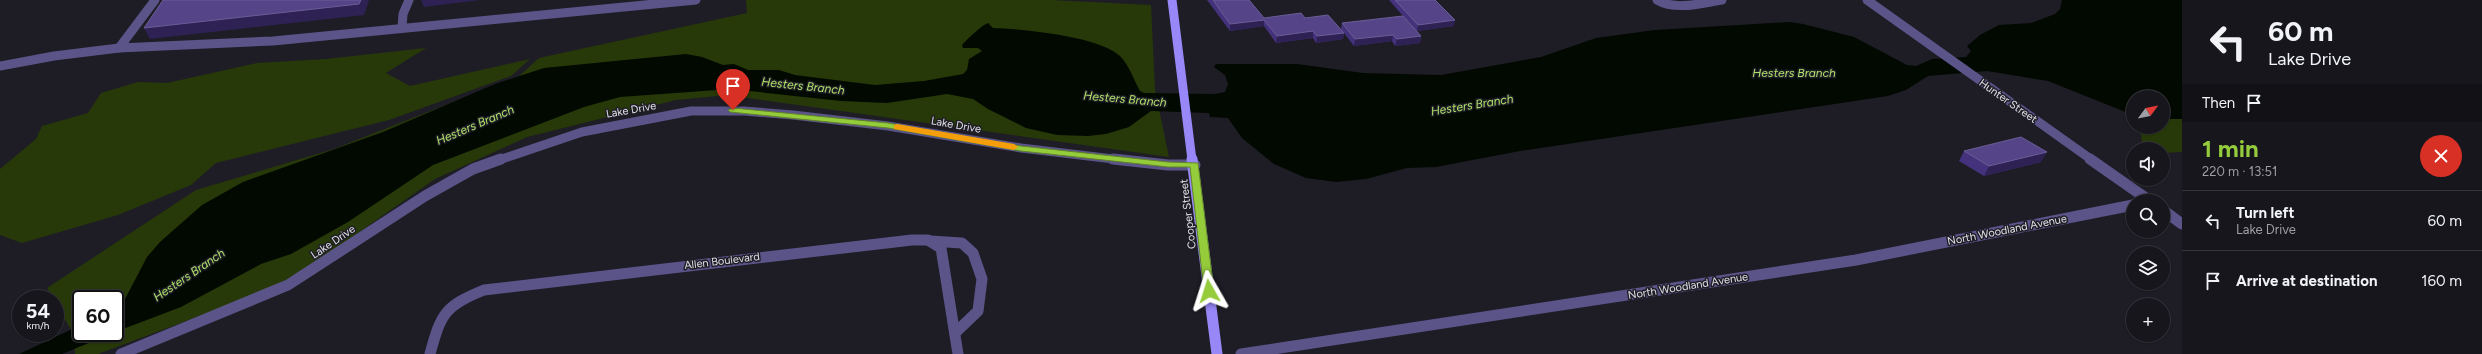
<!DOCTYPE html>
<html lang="en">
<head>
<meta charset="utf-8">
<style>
  :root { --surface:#16161c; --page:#232329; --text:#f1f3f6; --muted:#9e9fa3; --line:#35353b; --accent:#95cc3b }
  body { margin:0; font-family:Figtree,sans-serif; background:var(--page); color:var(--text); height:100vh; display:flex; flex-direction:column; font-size:15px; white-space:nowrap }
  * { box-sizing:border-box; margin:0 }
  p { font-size:13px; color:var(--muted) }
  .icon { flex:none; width:22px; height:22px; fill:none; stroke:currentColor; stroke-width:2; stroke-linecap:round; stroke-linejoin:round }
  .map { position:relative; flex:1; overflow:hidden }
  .side { display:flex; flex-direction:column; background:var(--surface); width:300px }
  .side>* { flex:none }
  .hud { background:#16161c; color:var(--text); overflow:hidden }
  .needle { width:26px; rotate:58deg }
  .controls { position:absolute; left:2126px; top:90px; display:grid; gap:8px }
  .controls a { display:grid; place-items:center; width:44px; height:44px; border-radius:50%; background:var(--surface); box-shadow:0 1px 3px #0004,0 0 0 1px var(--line); font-size:20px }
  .speed { position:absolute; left:12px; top:290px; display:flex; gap:8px; font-size:20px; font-weight:700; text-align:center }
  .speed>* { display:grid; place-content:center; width:52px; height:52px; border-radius:50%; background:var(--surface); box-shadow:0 1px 3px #0004,0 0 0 1px var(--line); line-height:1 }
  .speed small { font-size:10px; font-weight:400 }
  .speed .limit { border:2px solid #111; border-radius:6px; background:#fff; color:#111 }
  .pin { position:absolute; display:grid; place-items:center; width:34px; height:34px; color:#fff; margin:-41px -17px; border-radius:50% 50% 50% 0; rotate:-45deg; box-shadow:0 0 4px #0007 }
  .pin .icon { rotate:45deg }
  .me { position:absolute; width:44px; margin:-22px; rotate:354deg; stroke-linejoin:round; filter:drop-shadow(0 0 3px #0008) }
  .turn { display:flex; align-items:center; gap:14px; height:84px; padding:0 20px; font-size:18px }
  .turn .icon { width:52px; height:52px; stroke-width:2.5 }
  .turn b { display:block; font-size:28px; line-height:34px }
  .then { display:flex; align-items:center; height:38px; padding:0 20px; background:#0003; gap:8px; font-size:15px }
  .round { display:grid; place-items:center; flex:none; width:42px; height:42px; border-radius:21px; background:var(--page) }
  .summary { display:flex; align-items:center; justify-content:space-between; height:68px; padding:0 20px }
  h1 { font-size:24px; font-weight:700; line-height:30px; color:var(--accent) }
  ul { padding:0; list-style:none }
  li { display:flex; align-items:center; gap:12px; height:60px; padding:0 20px; border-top:1px solid var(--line) }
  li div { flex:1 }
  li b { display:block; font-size:15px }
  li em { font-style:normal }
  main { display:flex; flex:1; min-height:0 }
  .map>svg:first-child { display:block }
  .green { fill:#273908; fill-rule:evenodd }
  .water { fill:#020900 }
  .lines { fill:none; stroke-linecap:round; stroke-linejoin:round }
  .minor-far1 { stroke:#5a5489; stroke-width:9 }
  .minor { stroke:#5a5489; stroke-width:11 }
  .major-far1 { stroke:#9787f7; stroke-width:9 }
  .major { stroke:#9787f7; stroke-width:11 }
  .wall { fill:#44327c }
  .shaded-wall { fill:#2e2255 }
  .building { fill:#554588; stroke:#6b5d96 }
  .route { fill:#95cc3b; stroke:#618526 }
  .slow { fill:#f59e0b }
  .labels { text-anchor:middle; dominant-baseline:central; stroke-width:3; stroke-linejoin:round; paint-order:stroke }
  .street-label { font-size:11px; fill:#e1e0e7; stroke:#1e1d26 }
  .water-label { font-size:12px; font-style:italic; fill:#afe169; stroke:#1e1d26 }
</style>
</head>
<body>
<main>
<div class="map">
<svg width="2182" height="354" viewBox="0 0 2182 354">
  <rect width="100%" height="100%" fill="#1e1d26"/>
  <g class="green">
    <path d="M746,0H1051L1151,5L1155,90L1169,157L727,95L676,100L527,137L435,179L285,284L98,354H75L74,335L47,288L196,190L334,149L519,76L539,58L747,13ZM81,299H115V333H81Z"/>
    <polygon points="426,48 386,73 410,86 530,59 511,76 389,120 216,163 191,185 118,215 22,243 0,235 0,169 36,139 42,126 88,113 101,93 138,82 167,83 257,63 326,59"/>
    <polygon points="2163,119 2182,119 2182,152 2163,153 2163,149 2143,149 2140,127 2163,127"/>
  </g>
  <g class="water">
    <path d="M2062,0H2182V119H2163V97H2133V115L2048,81L1987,71L1928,76L1906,90L1888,96L1520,151L1436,167L1407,168L1366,179L1336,182L1306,178L1274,164L1242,138L1228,118L1210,117L1209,113L1151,111L1129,127L1106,134L1088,136L1057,135L1026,128L988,109L973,99L947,94L887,103L841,101L731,89L620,97L584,107L433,165L348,222L291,254L261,264L181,307L115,332V306L125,299L147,257L160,242L202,205L243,182L383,132L495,84L544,68L686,54L702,57L723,65L734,64L748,70H779L795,75L875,85L924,81L963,74L967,70L969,59L982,51L978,48H963L962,45C967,39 981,26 988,23L993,28C1022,29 1099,36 1120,56C1129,65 1134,80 1140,91L1144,93L1215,94L1225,92L1228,84L1225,75L1214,67L1216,64H1297L1363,73L1441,75L1541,57L1596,38L1655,30L1790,22L1803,24L1854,37L1907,65L1916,66L1932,59L1966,57L1971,51L1967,46L1980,35L1999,25L2031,23L2055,14L2060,9Z"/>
    <polygon points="81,325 81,333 113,333 62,354 19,354"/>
  </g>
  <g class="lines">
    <g class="minor-far1">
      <path d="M1657,0C1676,11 1702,3 1722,0"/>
      <polyline points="1867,0 2092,160"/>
      <polyline points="402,28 403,14 409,0"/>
      <polyline points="119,48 155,0"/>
      <polyline points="0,66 54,56 119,48 273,41 696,0"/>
      <polyline points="499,160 582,132 691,111 744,111 793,115 888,126 1021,148 1122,160"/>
    </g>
    <g class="minor">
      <polyline points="1113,159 1168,165 1195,165"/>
      <polyline points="2090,159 2150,201"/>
      <polyline points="2163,210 2182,224"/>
      <polyline points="930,241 962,243 973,253 982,279 978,311 955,333"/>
      <polyline points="121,354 288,285 425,196 473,169 501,159"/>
      <path d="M430,354C441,313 445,306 484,290L912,240H928L941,248L958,354"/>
      <polyline points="1241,354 1856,260 2133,205"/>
    </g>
    <polyline class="major-far1" points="1172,0 1192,160"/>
    <polyline class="major" points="1192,159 1217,354"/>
  </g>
  <g class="wall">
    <polygon points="1207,0 1249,0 1264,18 1341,29 1342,23 1403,16 1389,0 1435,0 1454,26 1417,31 1406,19 1421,36 1420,43 1395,46 1392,41 1354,46 1344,33 1343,39 1316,43 1313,38 1276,43 1264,26 1230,31"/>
    <polygon points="1964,151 2041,162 1984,176 1959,161"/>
  </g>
  <g class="shaded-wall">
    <polygon points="361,0 369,0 364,15 150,39 144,28"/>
    <polygon points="421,0 480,0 424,7"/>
    <polygon points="1264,20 1264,26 1230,31 1230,24"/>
    <polygon points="1455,20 1454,26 1417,31 1418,25"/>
    <polygon points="1313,31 1313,38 1276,43 1277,36"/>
    <polygon points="1344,33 1343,39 1316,43 1317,36"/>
    <polygon points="1393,35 1392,41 1354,46 1355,39"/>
    <polygon points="1421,36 1420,43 1395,46 1397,39"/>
    <polygon points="2047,152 2041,162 1984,176 1989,166"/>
  </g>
  <g class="building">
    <polygon points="163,0 361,0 359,4 144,28"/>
    <polygon points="1213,0 1249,0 1264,18 1301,13 1305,18 1328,15 1344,33 1317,36 1313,31 1277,36 1264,20 1230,24"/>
    <polygon points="1395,0 1435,0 1455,20 1418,25"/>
    <polygon points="1403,16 1421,36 1397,39 1393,35 1355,39 1342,23"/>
    <polygon points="2021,137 2047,152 1989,166 1964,151"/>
  </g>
  <polygon class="route" points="733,108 888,123 1021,146 1168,162 1198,163 1214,291 1209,294 1204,291 1190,167 1168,167 1021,151 888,128 730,112 728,110"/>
  <polygon class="slow" points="897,124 1014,144 1018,147 1014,150 894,129 894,125"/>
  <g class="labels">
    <g class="street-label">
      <text transform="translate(2008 101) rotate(35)">Hunter Street</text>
      <text transform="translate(631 110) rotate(-10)">Lake Drive</text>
      <text transform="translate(956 125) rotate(10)">Lake Drive</text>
      <text transform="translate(1188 214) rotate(-97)">Cooper Street</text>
      <text transform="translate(2007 230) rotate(-11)">North Woodland Avenue</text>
      <text transform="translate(333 242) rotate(-34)">Lake Drive</text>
      <text transform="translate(722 261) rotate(-7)">Allen Boulevard</text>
      <text transform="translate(1688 286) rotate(-9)">North Woodland Avenue</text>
    </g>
    <g class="water-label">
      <text x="1794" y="73">Hesters Branch</text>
      <text transform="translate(803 86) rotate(6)">Hesters Branch</text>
      <text transform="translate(1125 99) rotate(5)">Hesters Branch</text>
      <text transform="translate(1472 105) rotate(-9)">Hesters Branch</text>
      <text transform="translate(475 125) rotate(-23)">Hesters Branch</text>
      <text transform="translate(189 275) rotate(-34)">Hesters Branch</text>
    </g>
  </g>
</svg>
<div class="controls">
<a><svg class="needle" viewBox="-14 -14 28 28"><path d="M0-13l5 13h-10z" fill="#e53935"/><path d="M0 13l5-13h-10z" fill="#9e9fa3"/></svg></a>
<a><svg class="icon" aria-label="sound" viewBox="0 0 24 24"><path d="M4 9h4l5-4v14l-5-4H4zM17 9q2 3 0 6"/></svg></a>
<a><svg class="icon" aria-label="search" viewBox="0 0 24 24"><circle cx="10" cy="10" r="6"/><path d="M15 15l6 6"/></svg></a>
<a><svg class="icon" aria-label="layers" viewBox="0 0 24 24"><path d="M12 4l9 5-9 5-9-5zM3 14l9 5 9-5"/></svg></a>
<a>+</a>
</div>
<div class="speed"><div>54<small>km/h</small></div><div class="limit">60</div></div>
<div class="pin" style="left:733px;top:110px;background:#d93025"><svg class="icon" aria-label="arrive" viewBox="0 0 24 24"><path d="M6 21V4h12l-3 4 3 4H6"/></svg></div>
<svg class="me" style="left:1209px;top:291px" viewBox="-20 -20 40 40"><path d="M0-17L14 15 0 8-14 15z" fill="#95cc3b" stroke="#fff" stroke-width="4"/></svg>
</div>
<section class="side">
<div class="hud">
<div class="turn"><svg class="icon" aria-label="left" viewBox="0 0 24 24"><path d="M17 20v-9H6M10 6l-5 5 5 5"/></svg><div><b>60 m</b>Lake Drive</div></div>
<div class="then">Then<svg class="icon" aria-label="arrive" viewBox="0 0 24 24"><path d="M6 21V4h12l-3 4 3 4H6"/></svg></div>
</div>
<div class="summary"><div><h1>1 min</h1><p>220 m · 13:51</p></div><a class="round" style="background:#d93025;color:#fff"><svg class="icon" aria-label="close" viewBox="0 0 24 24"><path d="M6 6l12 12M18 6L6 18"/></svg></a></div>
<ul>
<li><svg class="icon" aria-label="left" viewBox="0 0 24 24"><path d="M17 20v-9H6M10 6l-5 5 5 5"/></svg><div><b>Turn left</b><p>Lake Drive</p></div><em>60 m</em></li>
<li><svg class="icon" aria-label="arrive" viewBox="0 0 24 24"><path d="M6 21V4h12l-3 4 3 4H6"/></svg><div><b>Arrive at destination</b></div><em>160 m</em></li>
</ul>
</section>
</main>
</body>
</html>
